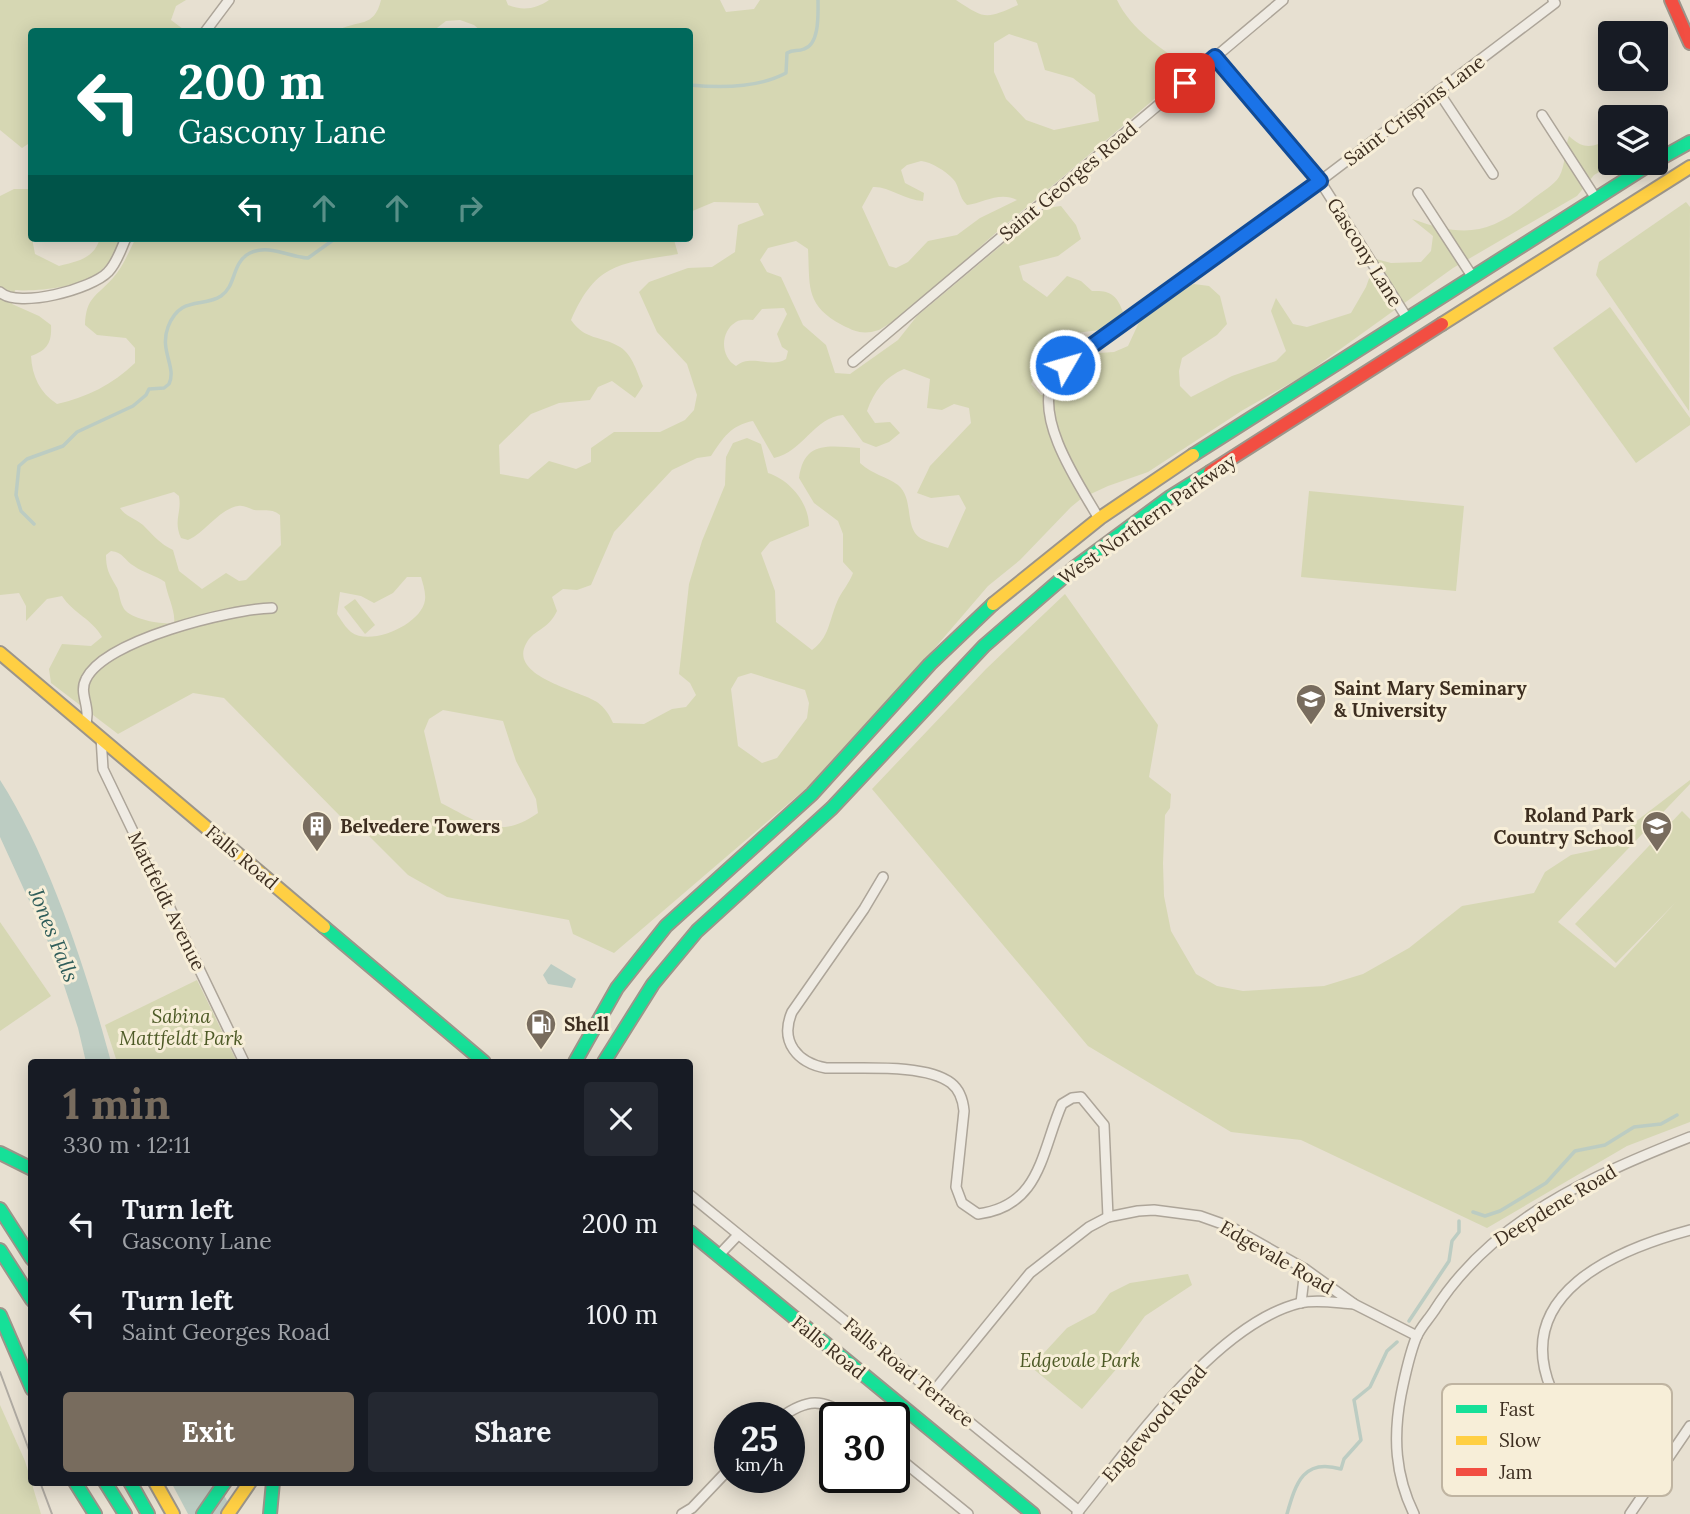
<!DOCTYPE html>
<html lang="en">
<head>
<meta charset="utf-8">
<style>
  :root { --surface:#171b24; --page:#242831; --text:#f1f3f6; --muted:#9ea1a6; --accent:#786c5e }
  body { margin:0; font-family:Lora,serif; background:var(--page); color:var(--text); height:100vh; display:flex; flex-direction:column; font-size:26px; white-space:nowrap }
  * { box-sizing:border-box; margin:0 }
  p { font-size:23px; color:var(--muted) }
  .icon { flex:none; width:38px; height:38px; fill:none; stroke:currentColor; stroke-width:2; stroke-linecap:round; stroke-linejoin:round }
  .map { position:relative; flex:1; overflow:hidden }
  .sheet { position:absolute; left:28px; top:1059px; width:665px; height:427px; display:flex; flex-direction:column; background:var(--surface); border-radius:7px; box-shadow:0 4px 18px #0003 }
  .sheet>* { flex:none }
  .banner { position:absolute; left:28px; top:28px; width:665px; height:214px; border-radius:7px; box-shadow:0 4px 18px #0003; background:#00695c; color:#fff; overflow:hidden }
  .controls { position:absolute; left:1598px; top:21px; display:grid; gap:14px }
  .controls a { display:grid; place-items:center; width:70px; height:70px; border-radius:7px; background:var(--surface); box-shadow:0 4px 18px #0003; font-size:35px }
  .speed { position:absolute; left:714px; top:1402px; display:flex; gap:14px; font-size:35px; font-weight:700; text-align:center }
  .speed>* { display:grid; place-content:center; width:91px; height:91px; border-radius:50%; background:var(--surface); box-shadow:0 4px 18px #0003; line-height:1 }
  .speed small { font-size:18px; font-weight:400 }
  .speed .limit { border:4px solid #111; border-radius:10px; background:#fff; color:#111 }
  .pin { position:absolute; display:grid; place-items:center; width:60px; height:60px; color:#fff; margin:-30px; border-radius:14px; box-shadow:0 4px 10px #0006 }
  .me { position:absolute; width:77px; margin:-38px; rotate:52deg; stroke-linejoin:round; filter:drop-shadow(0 0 5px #0008) }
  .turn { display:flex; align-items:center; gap:24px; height:147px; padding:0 35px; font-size:32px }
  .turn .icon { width:91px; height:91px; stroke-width:2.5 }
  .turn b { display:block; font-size:49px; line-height:60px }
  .lanes { display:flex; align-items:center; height:66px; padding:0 35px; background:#0003; justify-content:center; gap:35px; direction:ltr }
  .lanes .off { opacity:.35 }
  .round { display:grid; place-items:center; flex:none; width:74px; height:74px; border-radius:7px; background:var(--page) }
  .head { display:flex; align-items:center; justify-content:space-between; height:119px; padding:0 35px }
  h1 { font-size:42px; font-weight:800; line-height:52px; color:var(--accent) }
  .button { display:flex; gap:14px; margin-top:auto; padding:14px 35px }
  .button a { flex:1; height:80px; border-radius:7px; background:var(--accent); color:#fff; font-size:28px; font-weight:800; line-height:80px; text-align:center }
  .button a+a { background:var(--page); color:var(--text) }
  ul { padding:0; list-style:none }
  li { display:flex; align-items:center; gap:21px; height:91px; padding:0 35px }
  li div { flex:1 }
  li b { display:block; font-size:26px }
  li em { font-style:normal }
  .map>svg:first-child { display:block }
  .green { fill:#d6d7b3; fill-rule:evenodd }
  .water { fill:#bcccc2 }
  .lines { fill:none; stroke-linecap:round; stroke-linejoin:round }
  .stream { stroke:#bcccc2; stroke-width:3.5 }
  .street-casing { stroke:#ada599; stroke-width:12 }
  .fast-casing { stroke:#9c958a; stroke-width:16 }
  .slow-casing { stroke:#9c958a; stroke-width:16 }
  .jam-casing { stroke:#9c958a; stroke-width:16 }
  .street { stroke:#efebe3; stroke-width:9 }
  .fast { stroke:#16e098; stroke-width:12 }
  .slow { stroke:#ffcf43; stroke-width:12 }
  .jam { stroke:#f24e42; stroke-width:12 }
  .tram { stroke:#afaaa2; stroke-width:2 }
  .route-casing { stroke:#114b97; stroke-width:18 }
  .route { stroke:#1a73e8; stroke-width:12 }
  .labels { text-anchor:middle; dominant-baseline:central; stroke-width:6; stroke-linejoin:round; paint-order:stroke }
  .street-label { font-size:19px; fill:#3d2e20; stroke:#f7eed8 }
  .poi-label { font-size:19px; font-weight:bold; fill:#3d2e20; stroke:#f7eed8; text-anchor:start }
  .park-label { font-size:19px; font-style:italic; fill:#4d5a26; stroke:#f7eed8 }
  .water-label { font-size:21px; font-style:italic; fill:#2f5d5a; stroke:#f7eed8 }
  .key { fill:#f7eed8; stroke:#bfb4a1; stroke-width:2 }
  .key-label { font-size:19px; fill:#3d2e20 }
</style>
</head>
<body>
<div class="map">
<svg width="1690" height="1514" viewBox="0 0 1690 1514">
  <rect width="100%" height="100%" fill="#e7e0d1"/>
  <g class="green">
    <polygon points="0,0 186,0 176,6 171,20 183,29 183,31 32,32 31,142 22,148 0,130"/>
    <path d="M381,0H506L508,5C523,11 536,9 549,0H720L726,12L754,9L760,0H956C986,20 986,19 1018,5L1016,0H1117C1131,30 1163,50 1190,68C1127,123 1063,177 998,231C959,264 924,305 879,330C863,335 856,332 842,325C805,305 810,287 808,249L796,241L768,248L760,260L767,272L781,277L803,325L826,345L835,373L850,374L898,340L917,316L1034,218L1046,208L1061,206L1076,225L1081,239L1058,256L1019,266L1023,280L1047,297L1067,276L1081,281L1092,291C1110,290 1117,295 1123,312L1100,330L1059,335L1050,346L1048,363L1037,371L1031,384L1041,395L1056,394L1074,370L1099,353L1114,352L1128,346L1141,318L1179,290L1194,284L1209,286L1220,296L1227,324L1217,335L1182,358L1179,371L1180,386L1191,397L1232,376L1276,361L1286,351L1271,311L1276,298L1293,324L1307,327L1351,313L1366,287L1376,259L1391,263L1421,262L1431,251L1433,236L1412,219C1465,238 1490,235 1534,198C1542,192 1554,185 1559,177C1566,165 1564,149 1569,136C1584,150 1593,148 1610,138V163H1615L1594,175L1577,196L1453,268L1303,376L1243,410L1148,472L1108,486L1082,498L1071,507L1020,560L988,586L837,762L614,953L573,934L569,920L447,897L408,875L366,833L341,817L224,698L193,693L118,734L51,683L49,669L62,644L91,646L102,637C92,619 73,613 62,596L47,599L26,621V606L19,593L0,595V196L14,189H31L32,238L35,254L59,266C78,261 94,259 100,238H124C118,252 109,264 97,274C82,287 34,292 15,290L12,304L39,316L51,325C52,343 47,350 31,356C32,376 40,393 57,404C87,397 112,385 135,363V348L126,338L97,335L85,325C86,297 96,297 113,278C123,267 129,251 136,238H670L674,240L678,254C621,264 597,261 571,320C586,341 600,335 620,347C633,355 637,373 643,386L635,398L612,381L598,387L590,400L559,403L531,414L499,445L500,474L528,479L549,461L576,469L591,462V448L614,432H660L685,420L694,410L697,395L687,364L657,332L639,292L649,282L688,268L712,267L735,252L738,225L764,215L758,203L714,202L690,212V32L481,31L474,25L460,20L446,21L433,31H336C358,19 374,29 381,0ZM1009,34L1037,43L1045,70L1073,78L1095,95L1099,121L1054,130L1026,120L1006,99L994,72V43ZM921,161C931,162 946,171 953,179C960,186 958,197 967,205C983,203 1000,191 1017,200L980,218L957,235L928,241L908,262L896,268L889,266L862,207L873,187C888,186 905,200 923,201L924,193L905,183L901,170L907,165ZM784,308L787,314L777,334L782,347L788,351L786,359C771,369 751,353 736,366C720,357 720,331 736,322C741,319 747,320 753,320L762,309ZM904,369L930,379L927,408L942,410L954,404L969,408L971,423L930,466L917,493L931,498L959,495L966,508L948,548C940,545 930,543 922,539C903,529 915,499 898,485C886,476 873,475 860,463V448C829,446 804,440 799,478L814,503L838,521L843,534V562L853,573C849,584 841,592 837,602C829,621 829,638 812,650L776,622L775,591L761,553L770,542L809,526C809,503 790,480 768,473L761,444L747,438L733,443L726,457L725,485L702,541L689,584L679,674L690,683L696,695L686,707L672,709L644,724L613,723C609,714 605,708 597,702C578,690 506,676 527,642C535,629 548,630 557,611L552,597L563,589L577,590L591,585L614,532L672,470L697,458L711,456C723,438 731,425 753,421L774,458C803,452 814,417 843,415L863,442L876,447L889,442L900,433L890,422L875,423L867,411C874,391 885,377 904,369ZM174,492L179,496C182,513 173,520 181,538L188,540C206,532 219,509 238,506C244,505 248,508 254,510C264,511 272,508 280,515L281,545L246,580L239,581L226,573L202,589L179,571L173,550C160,544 153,535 143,525C135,518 126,517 120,508ZM111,551C123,552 125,561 134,566C144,573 155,575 165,582C167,595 176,612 174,623C162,625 128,619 123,607C119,600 120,592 116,586C109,574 106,569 106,555ZM407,577H421C423,584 426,593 425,600C422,624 371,647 351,632C346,628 341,620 337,614L340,592L361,596L374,603L393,593ZM751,673L805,690L809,703L807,718L777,758L762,763L738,746L731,689L738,677ZM443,710L503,721L516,761L536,799L538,813C498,841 479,822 441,803L424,731L429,719Z"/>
    <polygon points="1686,202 1690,207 1689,411 1596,275 1599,262"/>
    <polygon points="1610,307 1690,418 1690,425 1636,463 1553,348"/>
    <polygon points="1309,491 1464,506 1456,591 1301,577"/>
    <polygon points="1065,594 1158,725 1149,777 1171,794 1170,808 1165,815 1163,863 1164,896 1171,931 1196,974 1217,986 1243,991 1324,986 1363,974 1409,948 1462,906 1534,893 1545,872 1571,855 1600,849 1690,780 1690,784 1558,922 1615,968 1676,902 1616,963 1575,924 1682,811 1690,819 1690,1122 1627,1146 1487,1228 1301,1140 1231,1132 1088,1046 872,789 986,669"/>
    <polygon points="355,599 375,625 365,634 344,607"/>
    <polygon points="0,922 51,996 0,1031"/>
    <polygon points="197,980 237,1062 117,1062 105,1025"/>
    <polygon points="1188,1274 1192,1285 1145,1316 1112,1361 1118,1367 1082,1409 1031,1367 1067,1328 1095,1313 1110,1293 1130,1283"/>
    <polygon points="0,1405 25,1461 41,1514 0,1514"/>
  </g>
  <g class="water">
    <path d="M0,780C50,858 87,973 111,1062H86L78,1028L54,955L0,837Z"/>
    <polygon points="551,964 576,979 572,988 548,984 543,975"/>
    <polygon points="171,1482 217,1482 234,1514 188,1514"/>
  </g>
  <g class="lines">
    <g class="stream">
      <path d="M690,85C720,88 758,88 786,73L787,53C794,49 797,52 804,49C820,44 818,13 818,0"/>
      <path d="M34,524L21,511L16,495L19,466L27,459L63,446L77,432L133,406L146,395L149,389L164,388L169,384C177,367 159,351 168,327C180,295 203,308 221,296C237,285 231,263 250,253C269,244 289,257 308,258L336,238"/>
      <polyline points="1473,1212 1485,1216 1500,1211 1546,1183 1575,1151 1605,1145 1634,1127 1661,1124 1677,1115"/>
      <polyline points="1409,1321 1449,1261 1452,1241 1459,1232 1459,1221"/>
      <path d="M1287,1514C1296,1482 1304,1458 1341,1469L1344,1459L1361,1440L1354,1400L1370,1387L1387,1351L1397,1342"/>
    </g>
    <g class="street-casing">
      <g id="street">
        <polyline points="205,32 229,0"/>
        <polyline points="1215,57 1320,181 1407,318"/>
        <polyline points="1438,91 1493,174"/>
        <polyline points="1542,115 1595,197"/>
        <polyline points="1418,193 1472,276"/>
        <path d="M0,292C18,309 92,289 108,272C117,263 121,249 126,238"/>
        <polyline points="853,362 1283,0"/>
        <path d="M1098,517C1079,484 1036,422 1052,382C1055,376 1061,370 1065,365L1320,181L1555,3L1553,0"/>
        <path d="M85,726C92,707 78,694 86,679C105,640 230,609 272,608"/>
        <polyline points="101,737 103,769 244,1062"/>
        <path d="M883,877L864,909L792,1012C779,1042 798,1063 826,1068C859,1069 925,1063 951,1083C960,1090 963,1100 964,1111L956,1187L962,1203L978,1214C1041,1206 1041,1152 1062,1104L1072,1098L1081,1097L1104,1125L1108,1217"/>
        <polyline points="690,1195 1079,1511"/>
        <polyline points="718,1256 738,1235"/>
        <polyline points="1301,1303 1305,1269"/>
        <path d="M1551,1389C1512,1294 1615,1250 1690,1230"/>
        <polyline points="933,1392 1030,1273 1089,1227 1108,1217 1138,1211 1154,1210 1200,1216 1231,1227 1305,1269 1354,1304 1417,1336"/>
        <path d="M780,1418C806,1399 823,1397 849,1418"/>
        <polyline points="894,1454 968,1514"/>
        <path d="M1077,1513C1131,1447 1215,1324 1300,1303C1317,1299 1337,1303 1354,1304"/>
        <polyline points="682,1514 692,1508 730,1468"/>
        <path d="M1414,1514C1395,1475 1393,1437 1401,1395C1405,1375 1409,1356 1416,1338C1420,1328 1428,1320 1434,1311C1491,1220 1593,1175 1690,1137"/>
        <polyline points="1630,1514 1690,1426"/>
      </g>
    </g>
    <g class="fast-casing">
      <g id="fast">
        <polyline points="1656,161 1690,142"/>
        <polyline points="1193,455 1652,163"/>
        <polyline points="324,927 484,1062"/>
        <polyline points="575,1062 617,988 666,926 812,794 930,664 993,604"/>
        <polyline points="604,1062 653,984 697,931 832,808 984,646 1074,568 1170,497 1210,472"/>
        <polyline points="0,1153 32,1169"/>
        <polyline points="0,1209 32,1259"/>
        <polyline points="690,1232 1033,1514"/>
        <polyline points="0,1250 32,1300"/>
        <polyline points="0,1315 32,1389"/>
        <polyline points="75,1482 95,1514"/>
        <polyline points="105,1482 125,1514"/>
        <polyline points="130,1482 148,1514"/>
        <polyline points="203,1514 225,1482"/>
        <polyline points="270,1514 273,1482"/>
      </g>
    </g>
    <g class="slow-casing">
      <g id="slow">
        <polyline points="1442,324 1690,167"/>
        <polyline points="993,604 1100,518 1193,455"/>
        <polyline points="0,653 324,927"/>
        <polyline points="155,1482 173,1514"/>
        <polyline points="228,1514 250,1482"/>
      </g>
    </g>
    <g class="jam-casing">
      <g id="jam">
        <polyline points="1671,0 1690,43"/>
        <polyline points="1210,472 1442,324"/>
      </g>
    </g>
    <use href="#street" class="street"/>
    <use href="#fast" class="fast"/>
    <use href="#slow" class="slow"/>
    <use href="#jam" class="jam"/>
    <g class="tram">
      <polyline points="0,1372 32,1458"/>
      <polyline points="40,1482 52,1514"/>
    </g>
  </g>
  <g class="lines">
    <g class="route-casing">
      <polyline id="route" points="1065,365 1320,181 1215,57 1185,83"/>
    </g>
    <use href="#route" class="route"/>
  </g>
  <defs>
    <g id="university-pin" transform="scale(1.575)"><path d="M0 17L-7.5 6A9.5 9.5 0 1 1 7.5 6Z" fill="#786c5e" stroke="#f7eed8"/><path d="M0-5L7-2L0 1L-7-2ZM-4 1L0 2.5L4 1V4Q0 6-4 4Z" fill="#fff"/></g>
    <g id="building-pin" transform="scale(1.575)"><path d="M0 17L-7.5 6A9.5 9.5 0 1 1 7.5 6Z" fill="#786c5e" stroke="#f7eed8"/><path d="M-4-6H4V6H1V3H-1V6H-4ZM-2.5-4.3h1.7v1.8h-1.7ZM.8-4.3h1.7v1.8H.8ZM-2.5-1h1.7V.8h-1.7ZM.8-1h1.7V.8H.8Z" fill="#fff"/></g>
    <g id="school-pin" transform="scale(1.575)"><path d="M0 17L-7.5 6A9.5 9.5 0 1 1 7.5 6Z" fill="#786c5e" stroke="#f7eed8"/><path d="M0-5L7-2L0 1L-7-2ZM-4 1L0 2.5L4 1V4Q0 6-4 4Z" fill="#fff"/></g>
    <g id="fuel-pin" transform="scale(1.575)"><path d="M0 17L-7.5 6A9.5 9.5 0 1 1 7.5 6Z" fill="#786c5e" stroke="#f7eed8"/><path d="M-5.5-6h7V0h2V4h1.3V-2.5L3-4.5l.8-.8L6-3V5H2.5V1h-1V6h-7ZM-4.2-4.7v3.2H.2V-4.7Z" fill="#fff"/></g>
  </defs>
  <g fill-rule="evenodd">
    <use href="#university-pin" x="1311" y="699"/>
    <use href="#building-pin" x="317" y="826"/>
    <use href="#school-pin" x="1657" y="826"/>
    <use href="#fuel-pin" x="541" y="1024"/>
  </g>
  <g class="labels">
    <g class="street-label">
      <text transform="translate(1414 110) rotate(-37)">Saint Crispins Lane</text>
      <text transform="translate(1068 181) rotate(-40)">Saint Georges Road</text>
      <text transform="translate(1365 252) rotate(58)">Gascony Lane</text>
      <text transform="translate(1147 519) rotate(-35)">West Northern Parkway</text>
      <text transform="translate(242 857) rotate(40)">Falls Road</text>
      <text transform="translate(167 901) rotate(64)">Mattfeldt Avenue</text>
      <text transform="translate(1555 1205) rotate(-31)">Deepdene Road</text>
      <text transform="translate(1277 1257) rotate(30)">Edgevale Road</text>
      <text transform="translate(829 1347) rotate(39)">Falls Road</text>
      <text transform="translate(909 1372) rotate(39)">Falls Road Terrace</text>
      <text transform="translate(1154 1423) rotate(-49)">Englewood Road</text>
    </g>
    <g class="poi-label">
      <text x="1334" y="688">Saint Mary Seminary<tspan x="1334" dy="22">&amp; University</tspan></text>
      <text x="1634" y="815" text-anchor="end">Roland Park<tspan x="1634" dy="22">Country School</tspan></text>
      <text x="340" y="826">Belvedere Towers</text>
      <text x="564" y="1024">Shell</text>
    </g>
    <g class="park-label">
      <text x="181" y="1016">Sabina<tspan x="181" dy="22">Mattfeldt Park</tspan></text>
      <text x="1080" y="1360">Edgevale Park</text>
    </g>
    <g class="water-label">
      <text transform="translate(54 935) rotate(68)">Jones Falls</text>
    </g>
  </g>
  <rect x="1442" y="1384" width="230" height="112" rx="10" class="key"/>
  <rect x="1456" y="1405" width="31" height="8" fill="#16e098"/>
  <rect x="1456" y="1436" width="31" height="9" fill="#ffcf43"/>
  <rect x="1456" y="1468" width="31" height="8" fill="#f24e42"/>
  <g class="key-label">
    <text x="1499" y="1416">Fast</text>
    <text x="1499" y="1447">Slow</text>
    <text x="1499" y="1479">Jam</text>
  </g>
</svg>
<div class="controls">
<a><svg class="icon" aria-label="search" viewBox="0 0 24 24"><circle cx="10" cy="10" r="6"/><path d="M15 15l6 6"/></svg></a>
<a><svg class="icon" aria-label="layers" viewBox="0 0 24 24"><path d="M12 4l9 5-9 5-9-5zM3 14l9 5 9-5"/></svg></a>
</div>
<div class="speed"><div>25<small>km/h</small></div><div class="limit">30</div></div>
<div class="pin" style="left:1185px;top:83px;background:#d93025"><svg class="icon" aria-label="arrive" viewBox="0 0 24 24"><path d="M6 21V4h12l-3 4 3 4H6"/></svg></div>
<svg class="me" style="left:1065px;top:365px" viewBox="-20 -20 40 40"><circle r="17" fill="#1a73e8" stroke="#fff" stroke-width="3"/><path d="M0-11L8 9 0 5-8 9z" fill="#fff"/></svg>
<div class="banner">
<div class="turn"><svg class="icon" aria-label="left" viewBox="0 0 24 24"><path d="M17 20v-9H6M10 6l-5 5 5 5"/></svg><div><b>200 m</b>Gascony Lane</div></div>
<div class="lanes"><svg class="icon" aria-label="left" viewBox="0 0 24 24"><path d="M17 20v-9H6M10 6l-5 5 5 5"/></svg><svg class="icon off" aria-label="ahead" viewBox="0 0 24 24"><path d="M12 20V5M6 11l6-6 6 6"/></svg><svg class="icon off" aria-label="ahead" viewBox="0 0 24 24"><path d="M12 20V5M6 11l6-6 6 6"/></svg><svg class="icon off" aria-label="right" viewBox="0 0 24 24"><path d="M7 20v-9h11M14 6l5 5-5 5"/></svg></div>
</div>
<section class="sheet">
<div class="head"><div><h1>1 min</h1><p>330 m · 12:11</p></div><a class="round"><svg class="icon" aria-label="close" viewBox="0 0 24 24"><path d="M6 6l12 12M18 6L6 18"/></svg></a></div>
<ul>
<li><svg class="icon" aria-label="left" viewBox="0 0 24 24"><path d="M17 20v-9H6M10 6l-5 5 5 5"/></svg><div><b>Turn left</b><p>Gascony Lane</p></div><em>200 m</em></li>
<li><svg class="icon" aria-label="left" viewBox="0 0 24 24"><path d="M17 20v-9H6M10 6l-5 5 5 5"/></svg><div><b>Turn left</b><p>Saint Georges Road</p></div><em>100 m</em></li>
</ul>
<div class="button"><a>Exit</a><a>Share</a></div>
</section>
</div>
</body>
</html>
